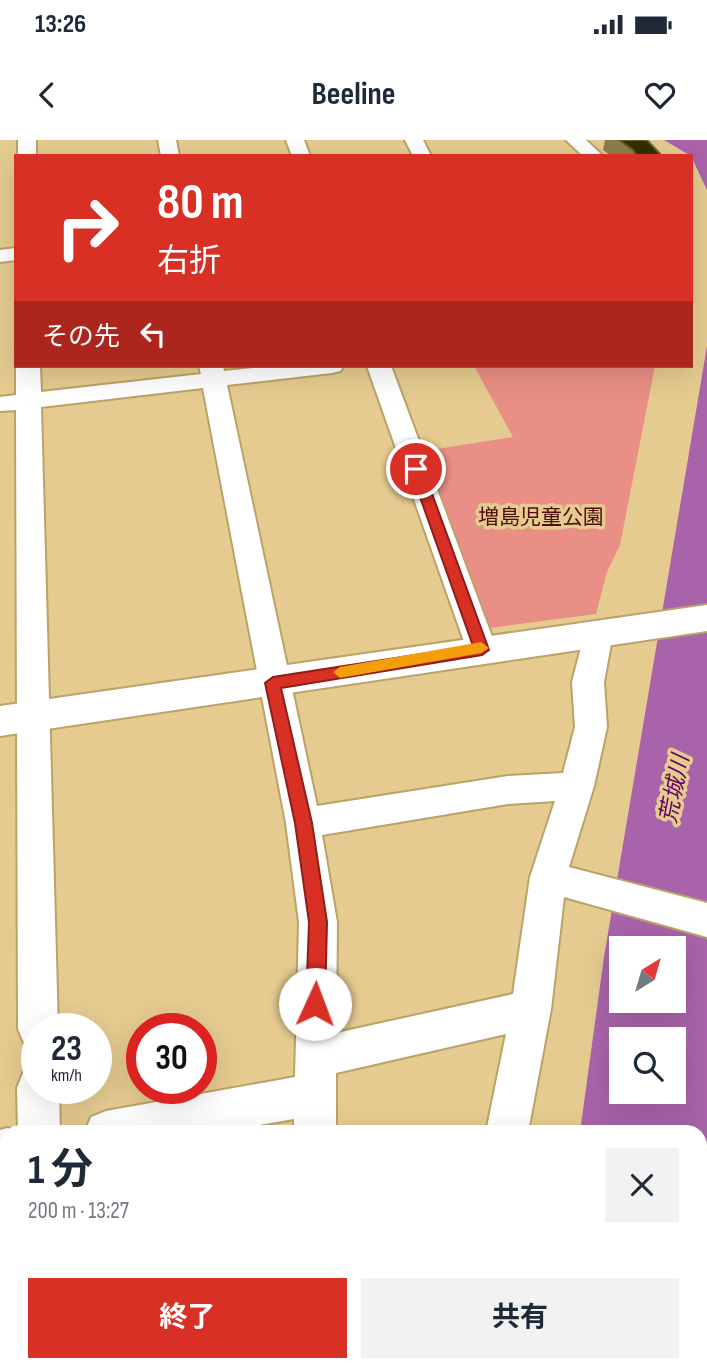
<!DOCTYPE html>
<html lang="ja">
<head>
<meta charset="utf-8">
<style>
  :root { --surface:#fff; --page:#f2f2f3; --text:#1f2937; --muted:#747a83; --accent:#d93025 }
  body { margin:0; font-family:"Sofia Sans Condensed","Noto Sans JP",sans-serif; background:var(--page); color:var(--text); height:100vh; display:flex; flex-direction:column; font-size:26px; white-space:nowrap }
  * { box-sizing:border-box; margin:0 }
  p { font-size:23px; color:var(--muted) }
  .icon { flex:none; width:38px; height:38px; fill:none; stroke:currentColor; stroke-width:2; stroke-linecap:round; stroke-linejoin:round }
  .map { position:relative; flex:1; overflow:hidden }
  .side { position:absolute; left:0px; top:985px; width:707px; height:247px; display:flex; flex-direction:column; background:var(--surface); border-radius:21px 21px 0 0; box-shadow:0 7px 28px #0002 }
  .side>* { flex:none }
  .hud { position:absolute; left:14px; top:14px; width:679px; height:214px; border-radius:0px; box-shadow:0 7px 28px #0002; background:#d93025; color:#fff; overflow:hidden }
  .needle { width:46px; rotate:37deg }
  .controls { position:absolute; left:609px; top:796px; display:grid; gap:14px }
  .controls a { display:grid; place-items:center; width:77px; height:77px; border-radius:0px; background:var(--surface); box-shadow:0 7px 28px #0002; font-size:35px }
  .speed { position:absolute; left:21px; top:873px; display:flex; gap:14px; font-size:35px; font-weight:700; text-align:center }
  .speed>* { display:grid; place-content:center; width:91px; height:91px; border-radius:50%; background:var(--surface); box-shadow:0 7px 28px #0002; line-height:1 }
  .speed small { font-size:18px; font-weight:400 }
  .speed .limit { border:10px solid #d22; background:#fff; color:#111 }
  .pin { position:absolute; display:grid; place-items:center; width:60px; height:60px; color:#fff; margin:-30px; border:4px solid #fff; border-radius:50%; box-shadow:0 2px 7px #0007 }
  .me { position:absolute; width:77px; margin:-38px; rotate:2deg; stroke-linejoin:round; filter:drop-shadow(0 0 5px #0008) }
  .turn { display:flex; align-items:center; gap:24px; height:147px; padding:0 28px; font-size:32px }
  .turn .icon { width:91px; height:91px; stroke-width:2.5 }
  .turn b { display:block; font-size:49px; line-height:60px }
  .then { display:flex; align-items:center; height:66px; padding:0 28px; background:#0003; gap:14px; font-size:26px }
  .round { display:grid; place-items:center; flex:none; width:74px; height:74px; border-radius:0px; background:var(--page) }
  .overview { display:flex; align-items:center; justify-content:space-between; height:119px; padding:0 28px }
  h1 { font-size:42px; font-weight:700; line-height:52px }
  .cta { display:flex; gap:14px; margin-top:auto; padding:14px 28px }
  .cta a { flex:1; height:80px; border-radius:0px; background:var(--accent); color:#fff; font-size:28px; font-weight:700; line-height:80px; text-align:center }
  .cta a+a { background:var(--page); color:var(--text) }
  .status { display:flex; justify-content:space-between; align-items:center; height:49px; padding:0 35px; background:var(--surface); direction:ltr }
  .status svg { height:19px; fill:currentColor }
  header { display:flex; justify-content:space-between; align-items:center; height:91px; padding:0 28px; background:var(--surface); font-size:32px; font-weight:700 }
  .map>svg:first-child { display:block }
  .green { fill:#e98f85 }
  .water { fill:#a963aa; fill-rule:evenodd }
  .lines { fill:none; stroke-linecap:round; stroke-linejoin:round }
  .minor-casing { stroke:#bba268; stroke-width:4 }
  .tertiary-casing { stroke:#bba268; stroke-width:4 }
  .minor { fill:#fff; fill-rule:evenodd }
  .tertiary { fill:#fff; fill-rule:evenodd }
  .wall { fill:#8c7e48 }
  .building { fill:#323000; stroke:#685e2b; stroke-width:2 }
  .route { fill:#d93025; stroke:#8d1f18; stroke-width:2 }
  .slow { fill:#f59e0b }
  .labels { text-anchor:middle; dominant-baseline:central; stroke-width:7; stroke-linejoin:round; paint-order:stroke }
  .park-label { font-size:21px; fill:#4f0e0c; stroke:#e5cb8f }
  .water-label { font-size:23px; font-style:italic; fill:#610264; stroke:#e5cb8f }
</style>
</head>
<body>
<div class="status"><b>13:26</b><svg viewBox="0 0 49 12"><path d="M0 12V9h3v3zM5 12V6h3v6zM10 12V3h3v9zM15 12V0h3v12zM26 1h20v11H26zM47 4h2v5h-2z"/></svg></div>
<header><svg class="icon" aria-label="back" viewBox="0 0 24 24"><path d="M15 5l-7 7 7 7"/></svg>Beeline<svg class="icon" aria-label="heart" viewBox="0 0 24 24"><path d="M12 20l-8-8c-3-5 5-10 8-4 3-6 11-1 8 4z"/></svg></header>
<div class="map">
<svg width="707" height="1231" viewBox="0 0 707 1231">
  <rect width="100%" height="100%" fill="#e5cb8f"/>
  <polygon class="green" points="474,226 655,226 620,405 607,432 596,474 489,488 424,311 513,297"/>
  <g class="water">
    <polygon points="664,0 707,0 707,50 691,16"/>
    <path d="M707,206V1138L702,1231H548L549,1225H700V992H580L604,817ZM621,808H674V861H621ZM621,900H674V952H621Z"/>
  </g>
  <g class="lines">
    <g class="minor-casing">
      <g id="minor">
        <rect x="18" y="0" width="18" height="16"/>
        <polygon points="158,0 176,0 179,16 161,16"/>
        <polygon points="286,0 304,0 310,16 292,16"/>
        <polygon points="405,0 423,0 431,16 413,16"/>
        <polygon points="566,0 586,0 603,16 583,16"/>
        <polygon points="16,108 16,120 0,122 0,110"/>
        <path d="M16,226H40L41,252L201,234L199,226H223L224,231L272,226H344L340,231L332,233L227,245L317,666L508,636L563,633L575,587L572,542L587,485L598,482L609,485L613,493L604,542L607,587L594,646L569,727L707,763V797L564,757L551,869L528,992H486L506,894L336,933V992H294V979L221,992H85L91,977L106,971L295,937L299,782L286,683L203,248L41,267L58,889H37V908L24,903L18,889L16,270L0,271V257L16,255ZM555,661L530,737L513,854L336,893L337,782L322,695L508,664Z"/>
        <polygon points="367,226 391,226 497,510 493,518 482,521 471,518 467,510"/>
        <polygon points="37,928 37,948 59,948 60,992 7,992 7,1030 0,1032 0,990 7,988 18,992 17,948 23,933"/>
        <rect x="21" y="1225" width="48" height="6"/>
        <rect x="276" y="1225" width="48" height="6"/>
        <polygon points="437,1225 485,1225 484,1231 436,1231"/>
      </g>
    </g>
    <g class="tertiary-casing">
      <polygon id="tertiary" points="707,465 707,491 0,596 0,566"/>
    </g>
    <use href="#minor" class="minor"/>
    <use href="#tertiary" class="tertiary"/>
  </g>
  <polygon class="wall" points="605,0 647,0 662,16 611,16 603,10"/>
  <polygon class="building" points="619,0 647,0 662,16 637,16 633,10"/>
  <polygon class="route" points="416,325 423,329 489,510 482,515 281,548 312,683 327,782 325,864 322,870 315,873 309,870 306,864 309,782 295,683 265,543 273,537 473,506 410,329"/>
  <polygon class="slow" points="481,502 489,508 481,513 340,538 333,532 340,527"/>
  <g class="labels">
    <g class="park-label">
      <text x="541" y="377">増島児童公園</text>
    </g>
    <g class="water-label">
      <text transform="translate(675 649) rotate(-79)">荒城川</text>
    </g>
  </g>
</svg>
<div class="controls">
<a><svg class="needle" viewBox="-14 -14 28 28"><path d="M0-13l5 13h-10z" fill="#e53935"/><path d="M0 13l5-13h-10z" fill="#747a83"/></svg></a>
<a><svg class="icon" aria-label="search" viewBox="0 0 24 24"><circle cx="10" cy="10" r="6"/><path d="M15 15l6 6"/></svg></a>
</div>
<div class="speed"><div>23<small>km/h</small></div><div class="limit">30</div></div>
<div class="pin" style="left:416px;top:329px;background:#d93025"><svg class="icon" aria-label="arrive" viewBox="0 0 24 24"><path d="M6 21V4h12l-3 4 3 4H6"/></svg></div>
<svg class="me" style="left:315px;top:864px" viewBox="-20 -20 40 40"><circle r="19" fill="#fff"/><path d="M0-13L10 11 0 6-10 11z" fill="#d93025"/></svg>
<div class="hud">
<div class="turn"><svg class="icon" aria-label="right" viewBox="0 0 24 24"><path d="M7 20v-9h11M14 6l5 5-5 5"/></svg><div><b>80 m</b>右折</div></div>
<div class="then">その先<svg class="icon" aria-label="left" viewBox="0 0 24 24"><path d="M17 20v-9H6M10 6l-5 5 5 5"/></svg></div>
</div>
<section class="side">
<div class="overview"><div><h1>1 分</h1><p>200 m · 13:27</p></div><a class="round"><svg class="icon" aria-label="close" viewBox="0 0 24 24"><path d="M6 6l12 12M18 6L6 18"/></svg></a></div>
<div class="cta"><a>終了</a><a>共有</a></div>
</section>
</div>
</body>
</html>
